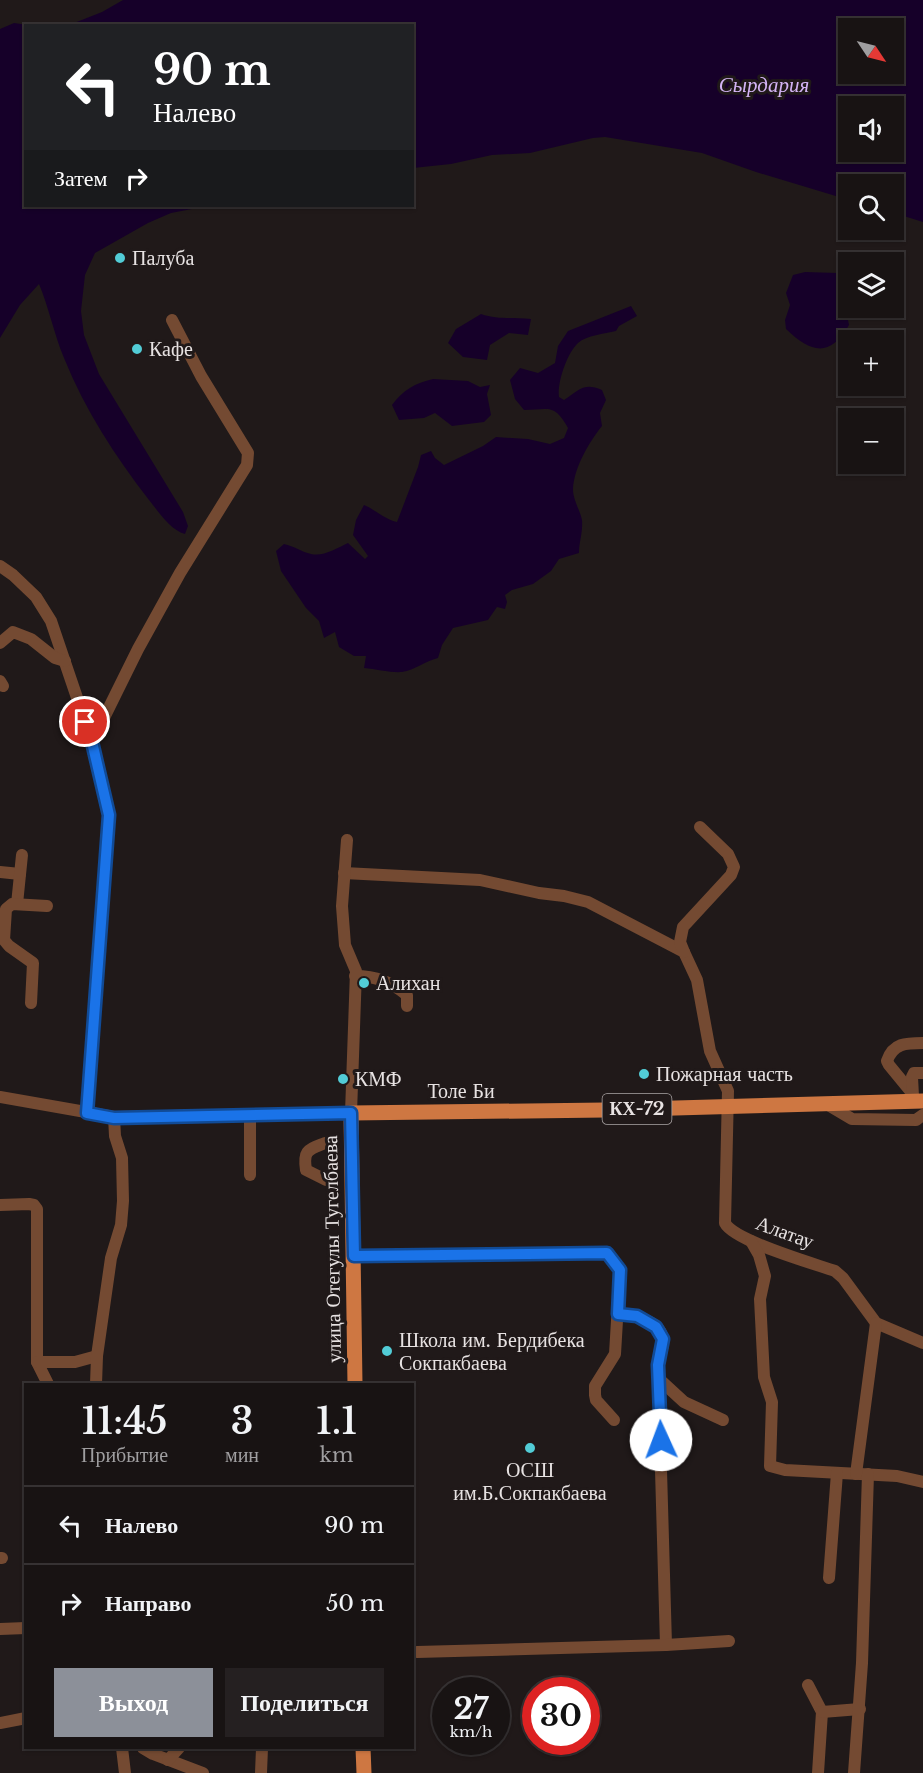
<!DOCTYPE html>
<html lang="ru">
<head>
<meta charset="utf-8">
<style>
  :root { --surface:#181313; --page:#252021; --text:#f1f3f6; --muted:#9f9ea0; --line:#363233; --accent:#8c9099 }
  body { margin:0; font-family:"Libre Baskerville",serif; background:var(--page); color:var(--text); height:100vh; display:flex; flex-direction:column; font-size:22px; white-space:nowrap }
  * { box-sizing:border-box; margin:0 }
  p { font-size:20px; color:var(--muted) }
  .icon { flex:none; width:33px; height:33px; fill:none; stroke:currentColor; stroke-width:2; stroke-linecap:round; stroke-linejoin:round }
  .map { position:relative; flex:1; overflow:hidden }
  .details { position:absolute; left:24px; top:1383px; width:390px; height:366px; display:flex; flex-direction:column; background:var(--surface); border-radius:0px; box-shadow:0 2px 4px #0004,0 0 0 2px var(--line) }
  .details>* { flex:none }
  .guide { position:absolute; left:24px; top:24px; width:390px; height:183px; border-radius:0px; box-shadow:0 2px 4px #0004,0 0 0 2px var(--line); background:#202124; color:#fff; overflow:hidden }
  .needle { width:39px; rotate:125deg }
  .buttons { position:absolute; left:838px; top:18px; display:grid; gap:12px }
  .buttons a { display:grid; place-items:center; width:66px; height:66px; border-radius:0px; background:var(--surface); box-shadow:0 2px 4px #0004,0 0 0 2px var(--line); font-size:30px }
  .speed { position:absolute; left:432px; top:1677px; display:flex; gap:12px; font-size:30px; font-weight:700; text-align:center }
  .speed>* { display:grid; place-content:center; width:78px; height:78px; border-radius:50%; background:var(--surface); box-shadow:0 2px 4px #0004,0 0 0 2px var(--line); line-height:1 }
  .speed small { font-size:15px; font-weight:400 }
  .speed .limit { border:9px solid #d22; background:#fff; color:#111 }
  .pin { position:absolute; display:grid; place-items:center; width:51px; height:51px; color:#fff; margin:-26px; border:3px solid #fff; border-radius:50%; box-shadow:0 2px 6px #0007 }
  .me { position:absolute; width:66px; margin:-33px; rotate:358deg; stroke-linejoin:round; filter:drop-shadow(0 0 4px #0008) }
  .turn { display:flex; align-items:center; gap:21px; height:126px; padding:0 30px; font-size:27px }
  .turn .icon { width:78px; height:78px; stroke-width:2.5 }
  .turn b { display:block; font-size:42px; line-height:51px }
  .then { display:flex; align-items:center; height:57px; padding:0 30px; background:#0003; gap:12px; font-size:22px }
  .eta { display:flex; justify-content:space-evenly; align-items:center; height:102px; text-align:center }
  .eta b { font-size:36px; font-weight:600; line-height:42px }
  .cta { display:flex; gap:12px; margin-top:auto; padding:12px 30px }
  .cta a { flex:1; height:69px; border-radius:0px; background:var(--accent); color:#fff; font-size:24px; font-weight:600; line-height:69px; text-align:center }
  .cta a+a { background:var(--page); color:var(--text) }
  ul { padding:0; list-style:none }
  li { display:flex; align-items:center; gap:18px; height:78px; padding:0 30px; border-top:2px solid var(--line) }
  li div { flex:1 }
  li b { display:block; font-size:22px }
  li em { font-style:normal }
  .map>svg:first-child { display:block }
  .water { fill:#160029; fill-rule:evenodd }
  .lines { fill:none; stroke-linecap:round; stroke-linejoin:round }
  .minor { stroke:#744a32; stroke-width:12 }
  .major { stroke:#ce7742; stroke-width:15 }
  .route-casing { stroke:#114b97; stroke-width:15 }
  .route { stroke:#1a73e8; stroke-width:10 }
  .poi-dot { fill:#52ccd6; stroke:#201919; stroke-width:2 }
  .labels { text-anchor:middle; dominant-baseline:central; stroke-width:6; stroke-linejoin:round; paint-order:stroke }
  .shield { fill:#201919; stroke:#aba6a6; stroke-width:1.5 }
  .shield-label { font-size:18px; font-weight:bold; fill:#e7e2e2 }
  .poi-label { font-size:20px; fill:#e7e2e2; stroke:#201919; text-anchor:start }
  .street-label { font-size:20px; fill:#e7e2e2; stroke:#201919 }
  .water-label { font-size:21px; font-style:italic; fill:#d3b3f4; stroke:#201919 }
</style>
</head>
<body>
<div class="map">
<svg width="923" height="1773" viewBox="0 0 923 1773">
  <rect width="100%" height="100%" fill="#201919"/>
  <g class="water">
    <path d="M123,0H923V222L894,213V184H849V200L756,172L702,153L605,137L593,138L530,153L492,155L451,164L413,168L412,26L69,25L102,12ZM849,28H894V74H849ZM849,106H894V152H849Z"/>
    <path d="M14,23L28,25L26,26V206H200L197,208L171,213L148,223L95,253L85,275L81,311L84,335L99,374L183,512L188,526L185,534C170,530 158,511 149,500C115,456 85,410 64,358C54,334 49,308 39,284L20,305L0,338V29Z"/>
    <path d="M805,272L838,273L844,281L836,296L849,308L847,315L849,325C830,358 811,353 786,329L785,320L790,305L786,293L793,275Z"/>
    <path d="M631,306L637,316L619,326L616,331C604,334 587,335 578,343C567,353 557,383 559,397L564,400C579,390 584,382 602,390L606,400L600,413L602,426C589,442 574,468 573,489C573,500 580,510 582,520C583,532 579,542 579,553L559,559L551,571L533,584L512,590L505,595L507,602L505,609L497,607L488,620L453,628L442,645L438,658C425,661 415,670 402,672C391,673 376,669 364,668L366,656H354L339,647L335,632L324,638L319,621L306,608L281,571L276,551L284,544C294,546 302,552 311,554C323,557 337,548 348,543L365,559L368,556L353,535L356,520L364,505C376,510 384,519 397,522L418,467L421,455L431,451L435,458L444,465L483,446L496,437L528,439L550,444L564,438L568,428C554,403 549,410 524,410L515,399L510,380L520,368L538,373L555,363L558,346L568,331Z"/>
    <path d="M481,314C498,320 514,317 531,319L528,335L509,333L490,345L487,360L463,357L448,343L456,329Z"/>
    <path d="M433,379L468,381L480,387L490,385L487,394L491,415L484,422L452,426L435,413L424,418L399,420L392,405C403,390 415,383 433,379Z"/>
  </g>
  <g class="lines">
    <g class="minor">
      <polyline points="0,566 13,575 36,597 51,621 92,742 109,815 87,1113"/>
      <polyline points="0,643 13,632 31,639 55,658 65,661"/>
      <polyline points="0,681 3,686"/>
      <polyline points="92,742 138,649 180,573 247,465 248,453 201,376 172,320"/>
      <polyline points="0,872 20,874"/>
      <path d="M344,873L480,880L539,893L564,896L588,902L684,952L697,980L710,1051L728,1091L725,1223C734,1241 812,1263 835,1271L843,1278L876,1323L923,1343"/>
      <polyline points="17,904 22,855"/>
      <polyline points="684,952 680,942 683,927 731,875 734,867 728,854 700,827"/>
      <path d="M355,976C376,976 391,982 407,995V1006"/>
      <polyline points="31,1003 33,963 9,946 4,940 6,909 12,904 47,906"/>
      <path d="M912,1093L889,1065L887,1061C893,1043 906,1043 923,1043"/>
      <polyline points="913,1096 912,1077 914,1073 923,1073"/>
      <polyline points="0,1097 114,1117 351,1113 356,971 345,945 342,906 347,840"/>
      <polyline points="825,1103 852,1119 916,1120 923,1115"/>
      <path d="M325,1143C308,1150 303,1150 306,1170L326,1180"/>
      <polyline points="250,1175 250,1116"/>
      <polyline points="0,1205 29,1204 34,1205 37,1209 37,1362 48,1384"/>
      <polyline points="751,1241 759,1255 765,1276 760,1299 764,1377 772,1402 770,1466 785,1470 897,1476 923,1482"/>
      <polyline points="354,1256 607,1253 620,1270 615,1354 595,1386 595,1395 596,1400 614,1420"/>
      <path d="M618,1314C634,1316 662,1320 663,1341C663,1349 660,1357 658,1365L666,1645"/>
      <polyline points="37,1362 75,1362 97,1356"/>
      <polyline points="659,1379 684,1402 723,1420"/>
      <polyline points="96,1384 97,1356 111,1258 121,1225 123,1201 122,1158 115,1136 114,1117"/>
      <polyline points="856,1474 876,1323"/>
      <polyline points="0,1558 2,1558"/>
      <polyline points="829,1578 837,1473"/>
      <polyline points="0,1629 26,1628"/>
      <polyline points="417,1652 666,1645 729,1641"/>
      <polyline points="808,1685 822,1712 818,1773"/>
      <polyline points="822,1712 860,1709"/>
      <polyline points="0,1723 26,1718"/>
      <polyline points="122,1748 125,1773"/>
      <polyline points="143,1748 153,1754 203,1773"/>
      <polyline points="168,1760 179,1748"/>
      <polyline points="261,1773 262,1748"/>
      <polyline points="854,1773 862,1663 868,1474"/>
    </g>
    <g class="major">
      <polyline points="355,1384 351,1113 605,1110 923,1101"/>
      <polyline points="363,1748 364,1773"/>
    </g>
  </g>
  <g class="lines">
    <g class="route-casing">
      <polyline id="route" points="85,722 92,742 109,815 87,1113 114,1118 351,1113 354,1256 607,1253 620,1270 618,1314 637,1316 656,1327 663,1339 658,1365 661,1440"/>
    </g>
    <use href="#route" class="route"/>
  </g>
  <g class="poi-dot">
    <circle cx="120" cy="258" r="6"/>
    <circle cx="137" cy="349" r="6"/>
    <circle cx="364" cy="983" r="6"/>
    <circle cx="644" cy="1074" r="6"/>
    <circle cx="343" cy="1079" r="6"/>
    <circle cx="387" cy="1351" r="6"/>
    <circle cx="530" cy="1448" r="6"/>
  </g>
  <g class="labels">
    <rect class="shield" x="602.5" y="1094" width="69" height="30" rx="4.5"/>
    <g class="shield-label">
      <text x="637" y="1109">КХ-72</text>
    </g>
    <g class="poi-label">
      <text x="132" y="258">Палуба</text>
      <text x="149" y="349">Кафе</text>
      <text x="376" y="983">Алихан</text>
      <text x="656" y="1074">Пожарная часть</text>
      <text x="355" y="1079">КМФ</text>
      <text x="399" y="1340">Школа им. Бердибека<tspan x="399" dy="23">Сокпакбаева</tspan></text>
      <text x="530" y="1470" text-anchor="middle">ОСШ<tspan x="530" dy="23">им.Б.Сокпакбаева</tspan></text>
    </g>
    <g class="street-label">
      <text x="461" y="1091">Толе Би</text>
      <text transform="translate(785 1232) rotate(20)">Алатау</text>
      <text transform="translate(332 1249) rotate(-91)">улица Отегулы Тугелбаева</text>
    </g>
    <g class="water-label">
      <text x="764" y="85">Сырдария</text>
    </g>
  </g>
</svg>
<div class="buttons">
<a><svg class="needle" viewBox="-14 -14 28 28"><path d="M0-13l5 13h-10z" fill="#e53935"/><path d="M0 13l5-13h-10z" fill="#9f9ea0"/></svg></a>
<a><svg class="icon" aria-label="sound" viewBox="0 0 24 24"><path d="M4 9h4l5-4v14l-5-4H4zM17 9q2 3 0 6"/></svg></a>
<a><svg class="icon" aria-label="search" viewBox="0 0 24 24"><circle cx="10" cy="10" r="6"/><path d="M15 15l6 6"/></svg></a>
<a><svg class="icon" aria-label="layers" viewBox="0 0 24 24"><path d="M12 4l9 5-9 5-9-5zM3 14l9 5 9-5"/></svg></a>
<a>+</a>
<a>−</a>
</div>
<div class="speed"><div>27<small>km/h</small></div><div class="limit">30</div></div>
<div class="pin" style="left:85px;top:722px;background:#d93025"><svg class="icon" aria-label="arrive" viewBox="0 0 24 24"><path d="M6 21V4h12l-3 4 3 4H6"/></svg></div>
<svg class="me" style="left:661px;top:1440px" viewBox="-20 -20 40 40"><circle r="19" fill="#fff"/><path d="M0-13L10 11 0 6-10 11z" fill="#1a73e8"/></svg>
<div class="guide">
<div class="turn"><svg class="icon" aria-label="left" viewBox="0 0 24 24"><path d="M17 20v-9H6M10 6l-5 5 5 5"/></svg><div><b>90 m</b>Налево</div></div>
<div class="then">Затем<svg class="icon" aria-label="right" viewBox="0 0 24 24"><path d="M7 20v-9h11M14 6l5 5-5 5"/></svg></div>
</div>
<section class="details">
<div class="eta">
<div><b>11:45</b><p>Прибытие</p></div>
<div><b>3</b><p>мин</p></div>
<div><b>1.1</b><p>km</p></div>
</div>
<ul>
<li><svg class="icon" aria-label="left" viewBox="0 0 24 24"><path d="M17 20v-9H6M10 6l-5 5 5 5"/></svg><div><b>Налево</b></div><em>90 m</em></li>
<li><svg class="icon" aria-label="right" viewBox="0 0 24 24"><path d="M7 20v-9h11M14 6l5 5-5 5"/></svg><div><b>Направо</b></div><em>50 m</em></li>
</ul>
<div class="cta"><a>Выход</a><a>Поделиться</a></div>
</section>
</div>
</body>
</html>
